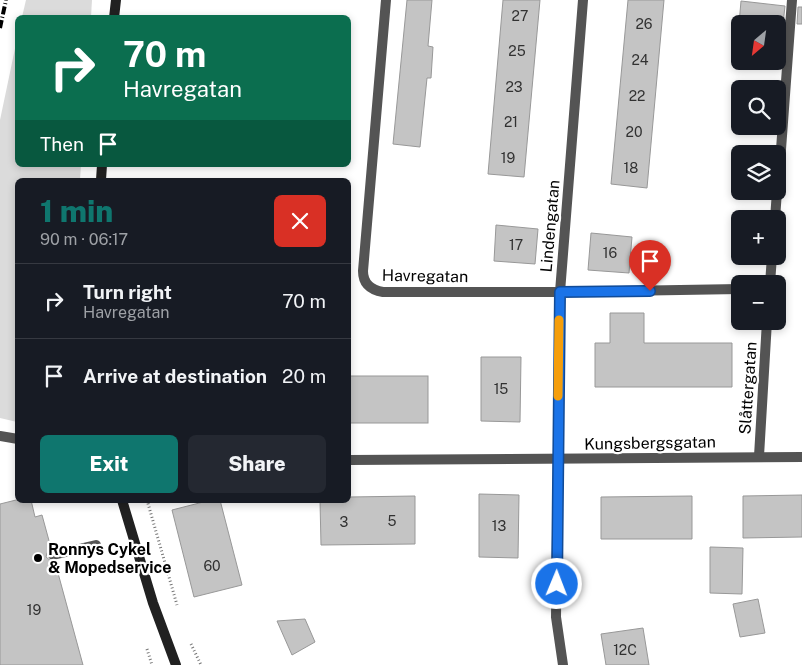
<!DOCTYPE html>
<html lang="en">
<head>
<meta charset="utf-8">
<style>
  :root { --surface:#171b24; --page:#242831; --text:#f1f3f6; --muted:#9ea1a6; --line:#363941; --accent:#0f766e }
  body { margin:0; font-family:"Public Sans",sans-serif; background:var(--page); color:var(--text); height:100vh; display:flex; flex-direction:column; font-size:19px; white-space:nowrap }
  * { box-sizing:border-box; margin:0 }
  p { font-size:16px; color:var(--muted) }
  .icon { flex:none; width:28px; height:28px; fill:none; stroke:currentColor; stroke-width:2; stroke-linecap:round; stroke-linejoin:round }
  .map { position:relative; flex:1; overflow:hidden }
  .drawer { position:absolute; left:15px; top:178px; width:336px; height:325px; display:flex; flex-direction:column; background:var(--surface); border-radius:8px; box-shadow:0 2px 8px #0003 }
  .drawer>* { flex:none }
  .banner { position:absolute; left:15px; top:15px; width:336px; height:152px; border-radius:8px; box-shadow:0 2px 8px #0003; background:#0b6e4f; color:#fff; overflow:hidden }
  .needle { width:32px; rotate:209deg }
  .buttons { position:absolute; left:731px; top:15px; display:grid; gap:10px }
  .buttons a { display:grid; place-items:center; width:55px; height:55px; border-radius:8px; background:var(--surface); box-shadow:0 2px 8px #0003; font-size:25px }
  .pin { position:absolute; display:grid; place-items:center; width:42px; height:42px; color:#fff; margin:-51px -21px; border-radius:50% 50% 50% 0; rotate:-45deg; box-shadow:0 0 5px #0007 }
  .pin .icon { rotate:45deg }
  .me { position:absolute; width:55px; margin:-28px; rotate:1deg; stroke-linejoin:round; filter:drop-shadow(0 0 4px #0008) }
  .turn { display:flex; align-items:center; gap:18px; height:105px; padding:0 25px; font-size:22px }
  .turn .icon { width:65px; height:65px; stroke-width:2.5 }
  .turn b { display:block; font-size:35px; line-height:42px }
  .then { display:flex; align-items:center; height:48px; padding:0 25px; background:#0003; gap:10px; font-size:19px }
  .round { display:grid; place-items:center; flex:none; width:52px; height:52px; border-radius:8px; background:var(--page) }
  .summary { display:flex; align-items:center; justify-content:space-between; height:85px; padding:0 25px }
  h1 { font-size:30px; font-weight:800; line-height:38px; color:var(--accent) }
  .button { display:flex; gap:10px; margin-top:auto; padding:10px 25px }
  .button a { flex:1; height:58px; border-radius:8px; background:var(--accent); color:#fff; font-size:20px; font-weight:800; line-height:58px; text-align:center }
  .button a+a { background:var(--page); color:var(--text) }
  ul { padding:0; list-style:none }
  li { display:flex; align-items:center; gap:15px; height:75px; padding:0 25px; border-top:1px solid var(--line) }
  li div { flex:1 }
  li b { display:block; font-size:19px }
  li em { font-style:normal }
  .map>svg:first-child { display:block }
  .green { fill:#dbdbdb }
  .building { fill:#c4c4c4; stroke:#989898 }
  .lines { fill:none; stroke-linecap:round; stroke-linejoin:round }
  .path { stroke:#767676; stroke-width:3; stroke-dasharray:1 2.5; stroke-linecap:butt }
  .lane { stroke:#545454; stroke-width:10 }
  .street { stroke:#545454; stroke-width:10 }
  .secondary { stroke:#212121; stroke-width:10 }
  .rail { stroke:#000; stroke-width:4; stroke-dasharray:8 2.5 1 2.5; stroke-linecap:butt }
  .route-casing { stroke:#114b97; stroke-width:12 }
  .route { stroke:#1a73e8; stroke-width:9 }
  .slow { stroke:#f59e0b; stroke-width:9 }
  .poi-dot { fill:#000; stroke:#fff; stroke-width:2 }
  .labels { text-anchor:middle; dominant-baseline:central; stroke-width:4.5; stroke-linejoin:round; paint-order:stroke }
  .number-label { font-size:14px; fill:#313131 }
  .street-label { font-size:16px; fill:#000; stroke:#fff }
  .poi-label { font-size:16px; font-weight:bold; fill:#000; stroke:#fff; text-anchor:start }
</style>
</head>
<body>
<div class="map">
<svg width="802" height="665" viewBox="0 0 802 665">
  <rect width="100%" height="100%" fill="#fff"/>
  <g class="green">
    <polygon points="26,0 92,0 91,17 22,17"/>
    <polygon points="17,39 18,165 81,165 80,180 18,180 17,422 0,418 0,120"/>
  </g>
  <g class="building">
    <polygon points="407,0 432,0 428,46 433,47 431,78 427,78 420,147 393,144"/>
    <polygon points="503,0 540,0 524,177 488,174"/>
    <polygon points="628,0 664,0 647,188 611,184"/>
    <polygon points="741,1 785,6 783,24 739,24"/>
    <polygon points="798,7 802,7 802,24 797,24"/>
    <polygon points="496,225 538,229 535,264 494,261"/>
    <polygon points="591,233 632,237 629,273 588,270"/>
    <polygon points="610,313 644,313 644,343 732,343 732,387 595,387 595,343 610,343"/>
    <polygon points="481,357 521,357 520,422 481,421"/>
    <rect x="349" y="376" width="79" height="47"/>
    <polygon points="479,494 519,495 518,558 479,557"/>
    <polygon points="802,495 802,537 743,538 743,496"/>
    <polygon points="415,496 415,544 321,545 320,500 349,500 349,497"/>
    <polygon points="692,496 692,539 601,539 601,497"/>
    <polygon points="16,500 31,500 35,517 42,515 51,548 47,553 46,557 51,561 55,562 83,665 0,665 0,504"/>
    <polygon points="211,500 220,500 242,585 194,597 172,510"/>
    <polygon points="710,547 743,548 742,594 710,593"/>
    <polygon points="758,599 765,633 740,637 733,604"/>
    <polygon points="305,619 315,642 292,655 277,621"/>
    <polygon points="643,628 649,665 606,665 601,634"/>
  </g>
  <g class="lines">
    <g class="path">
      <polyline points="147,500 177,605"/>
      <polyline points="191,644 201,665"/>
      <polyline points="147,649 152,665"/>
    </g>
    <polyline class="lane" points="53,555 96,545"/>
    <g class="street">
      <path d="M386,0L363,271C363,284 371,290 383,292H560L740,289"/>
      <polyline points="778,190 792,0"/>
      <polyline points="775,219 777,191"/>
      <polyline points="770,284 772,256"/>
      <polyline points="0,436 18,439"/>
      <polyline points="759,456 767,321"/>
      <polyline points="349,460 802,457"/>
      <polyline points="563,665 556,617 560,292 583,0"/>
    </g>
    <g class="secondary">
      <polyline points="114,18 116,0"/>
      <polyline points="101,180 102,165"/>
      <polyline points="122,500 153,603 176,665"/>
    </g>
    <polyline class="rail" points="0,28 6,0"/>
  </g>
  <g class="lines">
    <g class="route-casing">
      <polyline id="route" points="557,584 560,292 650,291"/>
    </g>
    <use href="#route" class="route"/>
    <polyline class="slow" points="558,396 559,320"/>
  </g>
  <circle class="poi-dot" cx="38" cy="558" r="5"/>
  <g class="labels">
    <g class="number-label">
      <text x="520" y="16">27</text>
      <text x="644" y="24">26</text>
      <text x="517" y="51">25</text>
      <text x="640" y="60">24</text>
      <text x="514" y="87">23</text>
      <text x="637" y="96">22</text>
      <text x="511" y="122">21</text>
      <text x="634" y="132">20</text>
      <text x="508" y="158">19</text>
      <text x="631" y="168">18</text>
      <text x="516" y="245">17</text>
      <text x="610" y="253">16</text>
      <text x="501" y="389">15</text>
      <text x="392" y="521">5</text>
      <text x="344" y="522">3</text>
      <text x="499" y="526">13</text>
      <text x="212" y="566">60</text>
      <text x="34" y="610">19</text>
      <text x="625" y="650">12C</text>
    </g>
    <g class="street-label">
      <text transform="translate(550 226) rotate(-85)">Lindengatan</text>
      <text transform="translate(425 276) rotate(1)">Havregatan</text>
      <text transform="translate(748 388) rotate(-86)">Slåttergatan</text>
      <text transform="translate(650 443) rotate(-1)">Kungsbergsgatan</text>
    </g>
    <g class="poi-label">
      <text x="48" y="549">Ronnys Cykel<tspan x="48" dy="18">&amp; Mopedservice</tspan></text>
    </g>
  </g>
</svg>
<div class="buttons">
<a><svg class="needle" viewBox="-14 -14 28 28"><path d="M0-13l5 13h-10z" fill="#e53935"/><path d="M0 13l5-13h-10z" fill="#9ea1a6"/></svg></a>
<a><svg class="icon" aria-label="search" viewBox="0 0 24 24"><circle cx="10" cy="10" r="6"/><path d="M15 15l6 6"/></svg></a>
<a><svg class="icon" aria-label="layers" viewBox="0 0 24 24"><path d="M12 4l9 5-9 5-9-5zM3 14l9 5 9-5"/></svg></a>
<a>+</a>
<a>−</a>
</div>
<div class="pin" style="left:650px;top:291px;background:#d93025"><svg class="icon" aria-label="arrive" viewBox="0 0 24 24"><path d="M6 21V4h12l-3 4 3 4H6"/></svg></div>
<svg class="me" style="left:557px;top:584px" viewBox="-20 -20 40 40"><circle r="17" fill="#1a73e8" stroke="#fff" stroke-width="3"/><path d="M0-11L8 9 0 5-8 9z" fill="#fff"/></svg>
<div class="banner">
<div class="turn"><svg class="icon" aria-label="right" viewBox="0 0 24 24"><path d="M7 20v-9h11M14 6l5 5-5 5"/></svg><div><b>70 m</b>Havregatan</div></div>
<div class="then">Then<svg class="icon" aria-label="arrive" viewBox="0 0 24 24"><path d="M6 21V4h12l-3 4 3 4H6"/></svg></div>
</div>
<section class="drawer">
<div class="summary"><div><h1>1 min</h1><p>90 m · 06:17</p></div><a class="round" style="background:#d93025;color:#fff"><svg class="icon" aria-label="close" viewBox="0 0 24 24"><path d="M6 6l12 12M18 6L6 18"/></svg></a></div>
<ul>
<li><svg class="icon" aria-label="right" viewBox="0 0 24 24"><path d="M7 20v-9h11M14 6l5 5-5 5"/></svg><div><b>Turn right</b><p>Havregatan</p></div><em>70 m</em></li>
<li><svg class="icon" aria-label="arrive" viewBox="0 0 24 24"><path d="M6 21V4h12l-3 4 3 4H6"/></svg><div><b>Arrive at destination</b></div><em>20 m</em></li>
</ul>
<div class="button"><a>Exit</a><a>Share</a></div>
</section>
</div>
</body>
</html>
